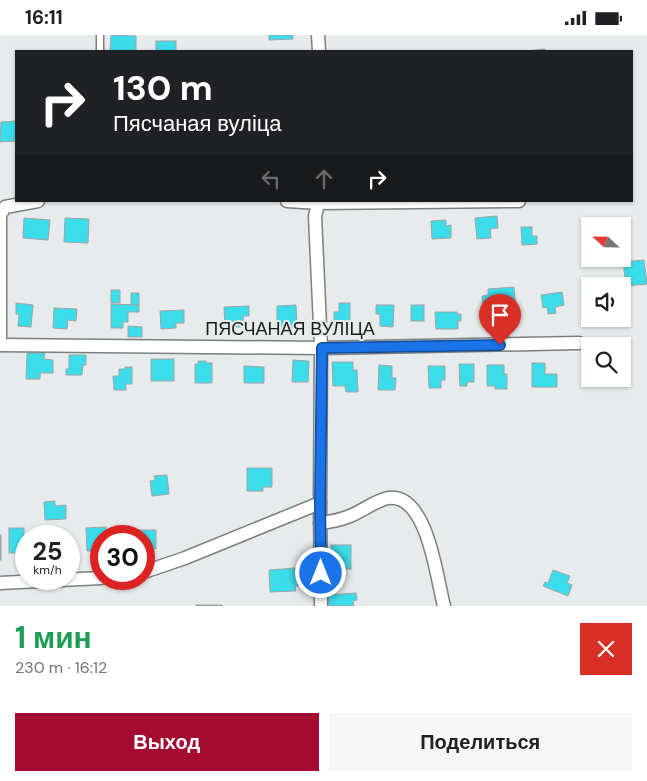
<!DOCTYPE html>
<html lang="ru">
<head>
<meta charset="utf-8">
<style>
  :root { --surface:#fff; --page:#f6f6f6; --text:#202124; --muted:#757577; --accent:#a50a31 }
  body { margin:0; font-family:"DM Sans",sans-serif; background:var(--page); color:var(--text); height:100vh; display:flex; flex-direction:column; font-size:19px; white-space:nowrap }
  * { box-sizing:border-box; margin:0 }
  p { font-size:16px; color:var(--muted) }
  .icon { flex:none; width:28px; height:28px; fill:none; stroke:currentColor; stroke-width:2; stroke-linecap:round; stroke-linejoin:round }
  .map { position:relative; height:571px; overflow:hidden }
  .side { display:flex; flex-direction:column; background:var(--surface); flex:1 }
  .side>* { flex:none }
  .hud { position:absolute; left:15px; top:15px; width:618px; height:152px; border-radius:0px; box-shadow:0 1px 4px #0004; background:#202124; color:#fff; overflow:hidden }
  .needle { width:32px; rotate:292deg }
  .controls { position:absolute; left:581px; top:182px; display:grid; gap:10px }
  .controls a { display:grid; place-items:center; width:50px; height:50px; border-radius:0px; background:var(--surface); box-shadow:0 1px 4px #0004; font-size:25px }
  .speed { position:absolute; left:15px; top:490px; display:flex; gap:10px; font-size:25px; font-weight:700; text-align:center }
  .speed>* { display:grid; place-content:center; width:65px; height:65px; border-radius:50%; background:var(--surface); box-shadow:0 1px 4px #0004; line-height:1 }
  .speed small { font-size:12px; font-weight:400 }
  .speed .limit { border:8px solid #d22; background:#fff; color:#111 }
  .pin { position:absolute; display:grid; place-items:center; width:42px; height:42px; color:#fff; margin:-51px -21px; border-radius:50% 50% 50% 0; rotate:-45deg; box-shadow:0 0 5px #0007 }
  .pin .icon { rotate:45deg }
  .me { position:absolute; width:55px; margin:-28px; rotate:0deg; stroke-linejoin:round; filter:drop-shadow(0 0 4px #0008) }
  .turn { display:flex; align-items:center; gap:18px; height:105px; padding:0 15px; font-size:22px }
  .turn .icon { width:65px; height:65px; stroke-width:2.5 }
  .turn b { display:block; font-size:35px; line-height:42px }
  .lanes { display:flex; align-items:center; height:48px; padding:0 15px; background:#0003; justify-content:center; gap:25px; direction:ltr }
  .lanes .off { opacity:.35 }
  .round { display:grid; place-items:center; flex:none; width:52px; height:52px; border-radius:0px; background:var(--page) }
  .summary { display:flex; align-items:center; justify-content:space-between; height:85px; padding:0 15px }
  h1 { font-size:30px; font-weight:700; line-height:38px; color:#1e9e55 }
  .button { display:flex; gap:10px; margin-top:auto; padding:10px 15px }
  .button a { flex:1; height:58px; border-radius:0px; background:var(--accent); color:#fff; font-size:20px; font-weight:700; line-height:58px; text-align:center }
  .button a+a { background:var(--page); color:var(--text) }
  .status { display:flex; justify-content:space-between; align-items:center; height:35px; padding:0 25px; background:var(--surface); direction:ltr }
  .status svg { height:14px; fill:currentColor }
  .map>svg:first-child { display:block }
  .building { fill:#3cddeb; stroke:#a0a4a4 }
  .lines { fill:none; stroke-linecap:round; stroke-linejoin:round }
  .service-casing { stroke:#7b7f7f; stroke-width:9 }
  .minor-casing { stroke:#7b7f7f; stroke-width:15 }
  .service { stroke:#fff; stroke-width:6 }
  .minor { stroke:#fff; stroke-width:12 }
  .route-casing { stroke:#114b97; stroke-width:12 }
  .route { stroke:#1a73e8; stroke-width:9 }
  .labels { text-anchor:middle; dominant-baseline:central; stroke-width:4; stroke-linejoin:round; paint-order:stroke }
  .street-label { font-size:18px; fill:#191b1b; stroke:#e7ebec }
</style>
</head>
<body>
<div class="status"><b>16:11</b><svg viewBox="0 0 49 12"><path d="M0 12V9h3v3zM5 12V6h3v6zM10 12V3h3v9zM15 12V0h3v12zM26 1h20v11H26zM47 4h2v5h-2z"/></svg></div>
<div class="map">
<svg width="647" height="571" viewBox="0 0 647 571">
  <rect width="100%" height="100%" fill="#e7ebec"/>
  <g class="building">
    <polygon points="111,0 136,1 136,16 110,16"/>
    <polygon points="269,0 293,0 293,4 269,5"/>
    <rect x="156" y="6" width="20" height="10"/>
    <polygon points="545,14 546,16 526,16"/>
    <polygon points="16,86 16,106 0,107 1,87"/>
    <polygon points="497,181 498,193 490,194 491,203 477,204 475,183"/>
    <polygon points="24,183 50,185 48,205 23,203"/>
    <polygon points="65,183 89,184 88,208 64,207"/>
    <polygon points="446,185 446,191 451,190 451,203 432,204 431,186"/>
    <polygon points="521,192 532,192 532,201 537,201 537,209 522,210"/>
    <polygon points="644,225 647,249 626,251 623,227"/>
    <polygon points="514,252 516,276 489,278 488,270 483,271 482,261 488,260 488,254"/>
    <rect x="111" y="255" width="9" height="13"/>
    <polygon points="562,257 564,270 555,272 556,278 548,279 547,272 543,273 541,260"/>
    <polygon points="131,258 139,258 139,270 131,269"/>
    <polygon points="16,268 33,270 31,292 18,291 19,279 16,279"/>
    <polygon points="339,268 350,268 350,292 339,292 340,286 334,286 334,277 339,277"/>
    <polygon points="111,269 139,270 139,277 128,277 128,287 123,287 123,293 111,293"/>
    <polygon points="296,270 297,293 277,293 277,271"/>
    <polygon points="376,270 394,270 393,292 380,291 380,279 376,279"/>
    <rect x="411" y="270" width="13" height="16"/>
    <polygon points="249,271 249,281 243,281 244,292 225,292 224,272"/>
    <polygon points="54,273 77,274 76,286 68,285 67,294 53,293"/>
    <polygon points="184,275 184,288 176,288 176,293 161,294 160,276"/>
    <polygon points="435,277 457,277 457,279 461,279 461,286 458,286 458,294 436,294"/>
    <polygon points="128,291 142,292 142,302 128,302"/>
    <polygon points="27,318 45,318 44,324 53,325 53,338 40,338 40,344 26,344"/>
    <polygon points="69,320 86,320 86,330 83,330 82,340 66,340 66,334 69,334"/>
    <rect x="151" y="324" width="23" height="22"/>
    <polygon points="293,325 309,326 308,347 292,347"/>
    <polygon points="198,326 206,326 206,328 212,328 212,348 195,348 195,329 198,329"/>
    <polygon points="332,327 353,327 353,335 357,335 358,357 346,357 345,351 333,351"/>
    <polygon points="532,328 545,328 545,339 557,339 557,352 532,352"/>
    <polygon points="459,329 474,329 474,347 467,347 467,351 460,351"/>
    <polygon points="379,330 392,331 392,343 396,343 395,355 378,355"/>
    <polygon points="487,330 504,330 504,339 507,339 507,354 495,354 495,351 487,351"/>
    <polygon points="244,331 264,332 264,348 244,348"/>
    <polygon points="428,331 445,331 445,345 441,345 441,353 429,353"/>
    <polygon points="125,332 132,332 132,349 126,349 126,355 114,355 113,341 119,341 119,334 125,334"/>
    <polygon points="247,433 272,433 272,452 263,452 263,456 247,456"/>
    <polygon points="167,440 169,459 152,461 150,446 155,445 154,441"/>
    <polygon points="55,466 55,471 66,470 66,484 45,485 44,467"/>
    <polygon points="106,492 107,501 101,501 101,516 87,516 86,493"/>
    <rect x="9" y="493" width="15" height="25"/>
    <polygon points="131,495 156,495 156,514 144,514 144,501 131,501"/>
    <rect x="0" y="500" width="1" height="25"/>
    <rect x="331" y="510" width="20" height="24"/>
    <polygon points="69,521 71,521 72,532 69,532"/>
    <polygon points="295,533 295,542 298,541 299,551 295,551 296,556 270,557 269,535"/>
    <polygon points="553,535 570,541 567,548 572,550 568,561 543,551 545,547 548,548"/>
    <polygon points="356,558 357,565 353,566 354,571 329,571 328,560"/>
    <rect x="196" y="570" width="26" height="1"/>
  </g>
  <g class="lines">
    <g class="service-casing">
      <polyline id="service" points="100,0 100,16"/>
    </g>
    <g class="minor-casing">
      <g id="minor">
        <polyline points="318,0 319,16"/>
        <polyline points="287,166 319,168 519,166"/>
        <polyline points="319,166 315,181 321,313 320,468 321,571"/>
        <polyline points="0,310 321,313 579,308"/>
        <polyline points="0,310 0,180 5,172 38,166"/>
        <path d="M320,488C330,487 340,485 350,481C363,476 374,466 388,463C428,457 437,546 444,571"/>
        <polyline points="144,537 185,523 320,468"/>
        <polyline points="0,548 101,543"/>
      </g>
    </g>
    <use href="#service" class="service"/>
    <use href="#minor" class="minor"/>
  </g>
  <g class="lines">
    <g class="route-casing">
      <polyline id="route" points="321,538 320,468 322,313 500,310"/>
    </g>
    <use href="#route" class="route"/>
  </g>
  <g class="labels">
    <g class="street-label">
      <text x="290" y="294">ПЯСЧАНАЯ ВУЛІЦА</text>
    </g>
  </g>
</svg>
<div class="controls">
<a><svg class="needle" viewBox="-14 -14 28 28"><path d="M0-13l5 13h-10z" fill="#e53935"/><path d="M0 13l5-13h-10z" fill="#757577"/></svg></a>
<a><svg class="icon" aria-label="sound" viewBox="0 0 24 24"><path d="M4 9h4l5-4v14l-5-4H4zM17 9q2 3 0 6"/></svg></a>
<a><svg class="icon" aria-label="search" viewBox="0 0 24 24"><circle cx="10" cy="10" r="6"/><path d="M15 15l6 6"/></svg></a>
</div>
<div class="speed"><div>25<small>km/h</small></div><div class="limit">30</div></div>
<div class="pin" style="left:500px;top:310px;background:#d93025"><svg class="icon" aria-label="arrive" viewBox="0 0 24 24"><path d="M6 21V4h12l-3 4 3 4H6"/></svg></div>
<svg class="me" style="left:321px;top:538px" viewBox="-20 -20 40 40"><circle r="17" fill="#1a73e8" stroke="#fff" stroke-width="3"/><path d="M0-11L8 9 0 5-8 9z" fill="#fff"/></svg>
<div class="hud">
<div class="turn"><svg class="icon" aria-label="right" viewBox="0 0 24 24"><path d="M7 20v-9h11M14 6l5 5-5 5"/></svg><div><b>130 m</b>Пясчаная вуліца</div></div>
<div class="lanes"><svg class="icon off" aria-label="left" viewBox="0 0 24 24"><path d="M17 20v-9H6M10 6l-5 5 5 5"/></svg><svg class="icon off" aria-label="ahead" viewBox="0 0 24 24"><path d="M12 20V5M6 11l6-6 6 6"/></svg><svg class="icon" aria-label="right" viewBox="0 0 24 24"><path d="M7 20v-9h11M14 6l5 5-5 5"/></svg></div>
</div>
</div>
<section class="side">
<div class="summary"><div><h1>1 мин</h1><p>230 m · 16:12</p></div><a class="round" style="background:#d93025;color:#fff"><svg class="icon" aria-label="close" viewBox="0 0 24 24"><path d="M6 6l12 12M18 6L6 18"/></svg></a></div>
<div class="button"><a>Выход</a><a>Поделиться</a></div>
</section>
</body>
</html>
